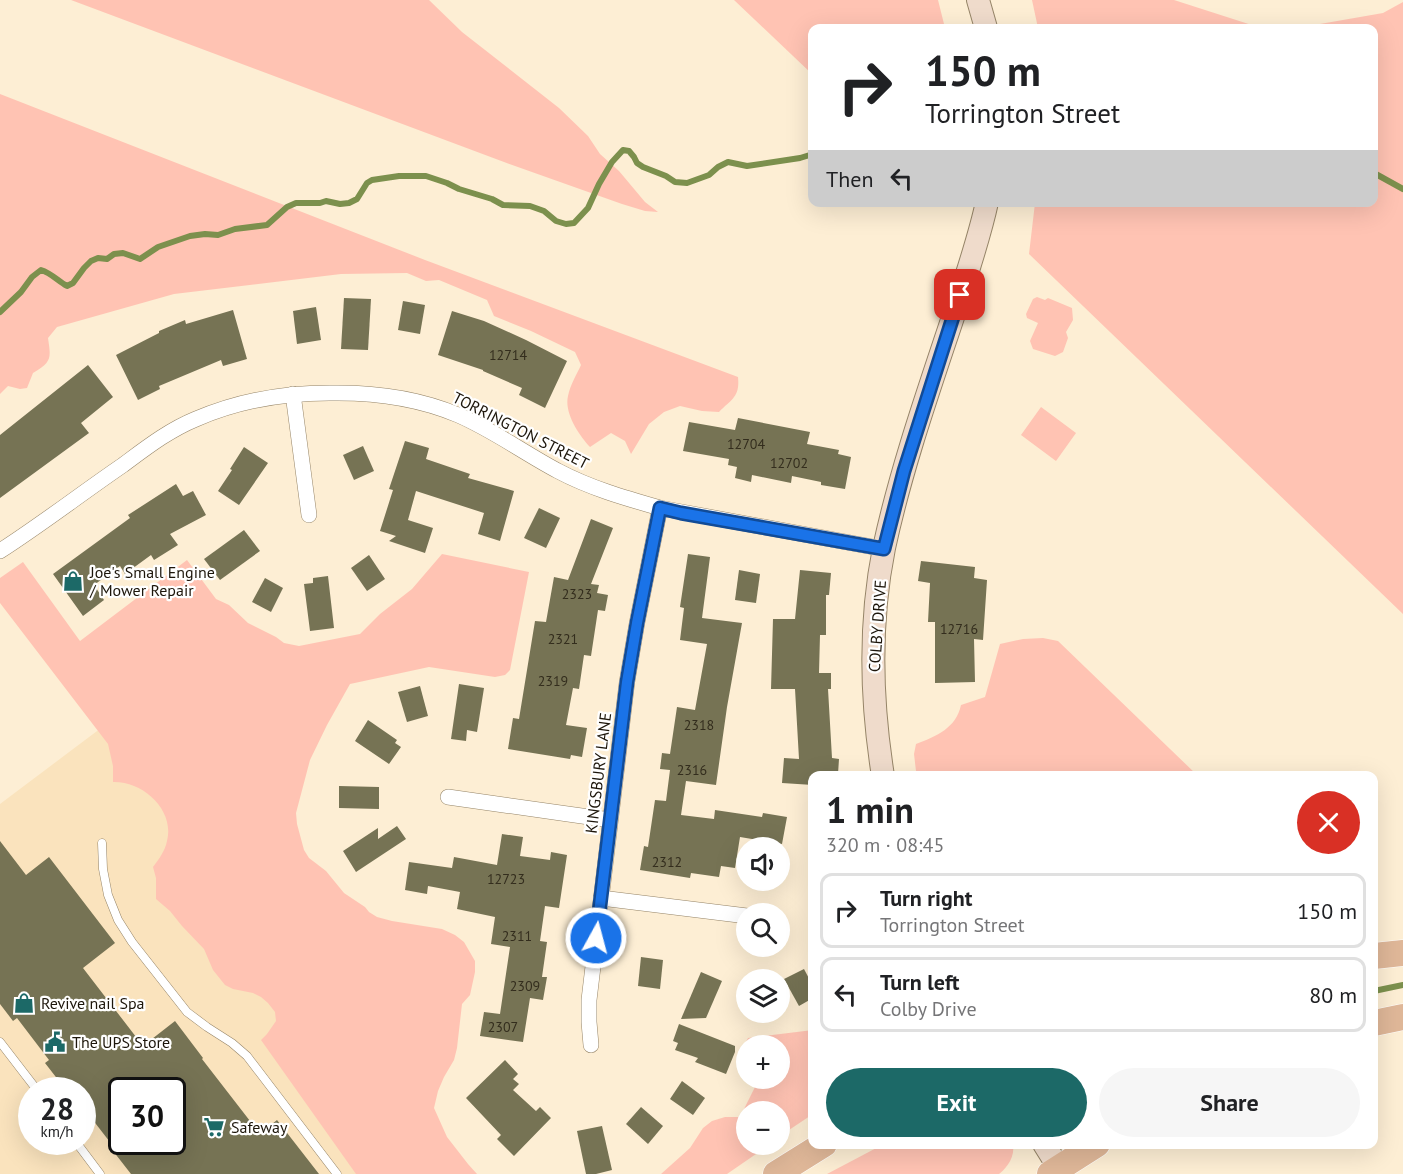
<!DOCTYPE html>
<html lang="en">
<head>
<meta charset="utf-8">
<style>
  :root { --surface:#fff; --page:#f6f6f6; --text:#202124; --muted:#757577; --line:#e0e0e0; --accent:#1c6967 }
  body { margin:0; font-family:"PT Sans",sans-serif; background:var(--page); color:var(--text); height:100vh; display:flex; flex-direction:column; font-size:22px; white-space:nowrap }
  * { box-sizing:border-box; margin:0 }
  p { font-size:20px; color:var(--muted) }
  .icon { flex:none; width:33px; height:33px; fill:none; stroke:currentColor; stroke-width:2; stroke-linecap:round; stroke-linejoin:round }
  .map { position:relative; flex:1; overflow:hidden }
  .panel { position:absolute; left:808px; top:771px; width:570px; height:378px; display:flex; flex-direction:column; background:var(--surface); border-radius:12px; box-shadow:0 6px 24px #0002 }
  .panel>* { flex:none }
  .guide { position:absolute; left:808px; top:24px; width:570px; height:183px; border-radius:12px; box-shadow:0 6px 24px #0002; background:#fff; color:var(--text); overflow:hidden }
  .fabs { position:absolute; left:736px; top:837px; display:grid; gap:12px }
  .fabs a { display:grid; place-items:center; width:54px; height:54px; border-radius:50%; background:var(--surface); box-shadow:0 6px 24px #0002; font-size:30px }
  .speed { position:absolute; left:18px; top:1077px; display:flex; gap:12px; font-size:30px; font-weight:700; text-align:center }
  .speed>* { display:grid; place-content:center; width:78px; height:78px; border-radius:50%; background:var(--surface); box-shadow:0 6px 24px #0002; line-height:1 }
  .speed small { font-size:15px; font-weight:400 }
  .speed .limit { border:3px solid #111; border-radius:9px; background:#fff; color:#111 }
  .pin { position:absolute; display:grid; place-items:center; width:51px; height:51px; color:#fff; margin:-26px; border-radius:12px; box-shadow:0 3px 9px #0006 }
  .me { position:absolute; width:66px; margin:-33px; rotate:7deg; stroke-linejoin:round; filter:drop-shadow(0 0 4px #0008) }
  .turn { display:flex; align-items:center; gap:21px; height:126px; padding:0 18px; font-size:27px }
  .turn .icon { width:78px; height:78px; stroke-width:2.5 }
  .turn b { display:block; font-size:42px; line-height:51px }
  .then { display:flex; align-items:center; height:57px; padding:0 18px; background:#0003; gap:12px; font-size:22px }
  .round { display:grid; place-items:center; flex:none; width:63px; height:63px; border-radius:32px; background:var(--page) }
  .overview { display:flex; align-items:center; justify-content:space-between; height:102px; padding:0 18px }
  h1 { font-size:36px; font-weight:800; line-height:45px }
  .primary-button { display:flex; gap:12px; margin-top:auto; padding:12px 18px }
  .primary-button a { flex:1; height:69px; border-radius:36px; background:var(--accent); color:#fff; font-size:24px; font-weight:800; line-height:69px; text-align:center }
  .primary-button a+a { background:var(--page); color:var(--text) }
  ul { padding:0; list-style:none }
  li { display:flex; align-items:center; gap:18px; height:75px; margin:0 12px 9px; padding:0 6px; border:3px solid var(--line); border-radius:12px }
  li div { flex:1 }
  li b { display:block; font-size:22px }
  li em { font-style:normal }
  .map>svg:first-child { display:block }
  .built { fill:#fae3bd; fill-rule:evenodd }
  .green { fill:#ffc3b3 }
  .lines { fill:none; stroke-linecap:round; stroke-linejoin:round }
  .stream { stroke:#7c904d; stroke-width:6 }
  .building { fill:#767354; fill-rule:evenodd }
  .lane-casing { stroke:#958467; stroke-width:9 }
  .street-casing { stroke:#958467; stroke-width:16 }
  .secondary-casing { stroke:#958467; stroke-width:24 }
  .primary-casing { stroke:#fff; stroke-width:27 }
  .lane { stroke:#fff; stroke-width:8 }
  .street { stroke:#fff; stroke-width:15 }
  .secondary { stroke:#efdbcb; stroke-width:22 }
  .primary { stroke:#dfb798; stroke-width:26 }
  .route-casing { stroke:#114b97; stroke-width:15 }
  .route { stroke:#1a73e8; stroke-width:10 }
  .labels { text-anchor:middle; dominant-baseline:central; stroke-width:4.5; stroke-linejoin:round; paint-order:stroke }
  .number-label { font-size:14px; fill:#332d1d }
  .street-label { font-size:16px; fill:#1d160b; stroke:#fff }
  .poi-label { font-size:16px; fill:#1d160b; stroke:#fff; text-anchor:start }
</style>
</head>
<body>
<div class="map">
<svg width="1403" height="1174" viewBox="0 0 1403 1174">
  <rect width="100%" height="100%" fill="#fdeed4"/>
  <path class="built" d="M121,713L459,1174H0V804ZM32,1090H82V1142H32ZM122,1090H172V1142H122Z"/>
  <g class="green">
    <polygon points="71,0 429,0 462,32 559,108 588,136 600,154 619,171 645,202 658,212 645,211 622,204 504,162"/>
    <polygon points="734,0 938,0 945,28 813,28 813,75"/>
    <polygon points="1032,0 1174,0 1261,28 1038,28"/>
    <polygon points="1403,2 1403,614 1029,254 1035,203 1374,202 1374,28 1297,28 1383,13"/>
    <path d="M0,94L425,260L738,377C740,397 732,399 719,412L702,411L680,406L664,412L649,424L631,454L625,441L611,433L590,447C579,435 564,413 568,396C570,385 577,374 581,365L575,352L531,331L494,316L487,300L439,280L426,281L407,273L341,274L174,294L57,327L48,338C51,358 52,362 33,373L27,388L20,389L8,386L0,394Z"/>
    <polygon points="1037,297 1045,300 1048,298 1072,308 1073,320 1066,332 1068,338 1063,352 1055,356 1033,349 1030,341 1038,323 1027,318 1026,314 1033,299"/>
    <polygon points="1041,407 1076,433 1056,461 1021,435"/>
    <path d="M442,554L529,572L510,670L505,675L495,677L429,667L350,684L327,725L310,760L296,813L297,824L304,850L309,858L326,871L344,893L365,907L369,912L377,917L392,921L442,929L455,935L464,942L475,961V972L470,995L462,1004L457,1048L454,1060L444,1077L438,1091L434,1108L447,1137L468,1164L477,1174H356L261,1040L267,1034L276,1021L275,1012L268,1003L261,997L253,993L233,989L225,985L213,970L204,949L182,926L170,911L156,899V878L153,867C159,859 165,851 167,841C175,810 143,781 113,782V766L108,744L0,603V578L23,562L80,641L187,560L216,599L229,605L248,623L276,637L284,643L299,646L360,634L380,614L412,589Z"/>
    <path d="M1043,638L1058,641L1197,775L951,776L916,771L914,754L916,744C937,736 956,728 961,705L985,697L1000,644L1023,639Z"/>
    <polygon points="813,1030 813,1114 780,1136 780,1112 747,1112 747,1144 769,1145 727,1174 661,1174 690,1148 703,1128 712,1121 725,1117 740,1117 759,1079 780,1078 780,1046 750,1045 746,1042 748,1038"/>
    <path d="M1013,1144C1015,1156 1008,1167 999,1174H827L882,1145Z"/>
  </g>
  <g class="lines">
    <g class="stream">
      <polyline points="1374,173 1403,189"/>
      <path d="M0,312L21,292L32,277L41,270C51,273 58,281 67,286L73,283L84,268L91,261L98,258L107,259L114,254L123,253L140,259L158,247L190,236L205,234L218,235L235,229L267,225L287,207L296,203H320L326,201L340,204L349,203L357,199L367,183L372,180L399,176H426L447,183L459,189L492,199L503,205L530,206L544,211L556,221L566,224L574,223L588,208L599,184L612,162L623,150L629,151L634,157L637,163L643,167L666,176L675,182L687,183L709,175L718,167L728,162L747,166L800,158L813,154"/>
      <polyline points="1374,991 1403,985"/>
    </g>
  </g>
  <g class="building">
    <polygon points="344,298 371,299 368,350 341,349"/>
    <polygon points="403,301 425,305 420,334 398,330"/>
    <polygon points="316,307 321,340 297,344 293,311"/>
    <polygon points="233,310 247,359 223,366 221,360 159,386 160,389 138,400 116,355 159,333 159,331 185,320 186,324"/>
    <polygon points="452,311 484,321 526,340 567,361 545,408 519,395 522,388 483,371 483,370 438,355"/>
    <polygon points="88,365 113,397 81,423 89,433 0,498 0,435"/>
    <polygon points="738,418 810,432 807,444 839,450 838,454 851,457 845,489 821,485 821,482 792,476 791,483 752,475 751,482 735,478 737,467 728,465 729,459 683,451 689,422 735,430"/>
    <polygon points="405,441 429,448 426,459 470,474 468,478 514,491 500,541 478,534 484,513 416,491 408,520 433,528 425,553 389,541 396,536 380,531 393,490 389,489"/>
    <polygon points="363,446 374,471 354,480 343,455"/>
    <polygon points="244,447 268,463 239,505 218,491 232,470 230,469"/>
    <polygon points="176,484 183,496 193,491 206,515 170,534 178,545 154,560 151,555 125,574 120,566 94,585 104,600 83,616 53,574 130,518 128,515"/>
    <polygon points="539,508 560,518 546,548 524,538"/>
    <polygon points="591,519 613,528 591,584 599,585 597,593 608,595 605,611 598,610 591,656 584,655 579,689 573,688 566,725 587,728 582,757 571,755 570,759 508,749 513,718 519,719 535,621 546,622 554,577 568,580"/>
    <polygon points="244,530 260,551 220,580 204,559"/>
    <polygon points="688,554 710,557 702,618 742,623 727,707 716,785 686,781 681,815 714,819 715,810 762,817 763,813 787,817 782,844 740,837 735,868 721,866 719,877 691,873 690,878 640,870 644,846 648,847 655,800 666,801 670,770 660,769 662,753 670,754 677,707 695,710 707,644 680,640 684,608 680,607"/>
    <polygon points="369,555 385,579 367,591 351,568"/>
    <polygon points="921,561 975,567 974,578 987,580 983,640 974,639 975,682 935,683 935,622 928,622 930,583 918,581"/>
    <polygon points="739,570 760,574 756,603 735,600"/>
    <polygon points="800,570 831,573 829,595 826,595 826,635 820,635 819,673 831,673 831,689 828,689 832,758 839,759 838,774 830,774 830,776 813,776 813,785 782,783 784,758 799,759 795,689 771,689 773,619 795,619"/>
    <polygon points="328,576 334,628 310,631 304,584 313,583 313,578"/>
    <polygon points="265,578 283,588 271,612 252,602"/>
    <polygon points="459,684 484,688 477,732 467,730 466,741 451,739"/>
    <polygon points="420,686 428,716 407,722 398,692"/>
    <polygon points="368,720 397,740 395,743 401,747 389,764 355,741"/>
    <polygon points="339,786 379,787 379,809 339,808"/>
    <polygon points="397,826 406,839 356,872 343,851 378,828 378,839"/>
    <polygon points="502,834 523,837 520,856 550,860 551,852 567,855 559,908 545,906 540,941 547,942 542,977 547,977 543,1000 530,998 523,1042 480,1036 484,1012 500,1014 510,947 491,944 495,917 457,909 460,892 428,886 427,894 405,890 409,862 452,868 454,857 497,865"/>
    <path d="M0,841L26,875L49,857L115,943L83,968L143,1046L175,1021L203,1058L202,1059L260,1134L277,1120L319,1174H131L110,1147L113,1146L82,1106V1090H66L45,1063L49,1060L17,1018L13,1021L0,1004ZM122,1090H172V1142H122Z"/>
    <polygon points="641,957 663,960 660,989 638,986"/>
    <polygon points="804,969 813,986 813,998 799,1006 784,979"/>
    <polygon points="701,972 722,981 706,1018 681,1019"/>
    <polygon points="679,1024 735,1046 735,1052 726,1074 695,1062 698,1058 675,1050 678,1043 673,1041"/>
    <polygon points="505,1060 518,1074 513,1079 519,1084 513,1090 536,1111 540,1107 551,1118 514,1156 497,1139 501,1135 466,1098"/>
    <polygon points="682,1081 705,1098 693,1115 670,1099"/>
    <polygon points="641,1107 663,1126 648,1144 626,1124"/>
    <polygon points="602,1126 612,1170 596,1174 586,1174 577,1131"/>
  </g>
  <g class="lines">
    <g class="lane-casing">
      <g id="lane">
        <polyline points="102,843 103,869 108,895 118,920 132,942 187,1012 207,1027 232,1043 247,1056 337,1174"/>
        <polyline points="0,1042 37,1090"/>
        <polyline points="76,1142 100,1174"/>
      </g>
    </g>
    <g class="street-casing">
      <g id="street">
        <polyline points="293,394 309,515"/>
        <path d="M0,551C42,524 82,493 123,465C146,448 169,430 196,419C240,400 290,392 338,393C379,393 420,399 458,415C493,430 524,453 558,471C590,488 625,498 660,508L884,549"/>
        <polyline points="448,797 610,820"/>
        <polyline points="601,898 747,916"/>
        <polyline points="591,1045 589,1022 589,1000 627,682 637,623 660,508"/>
      </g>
    </g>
    <g class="secondary-casing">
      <g id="secondary">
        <polyline points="978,0 986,28"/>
        <path d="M883,776C871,701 869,623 884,548C902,464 932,381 959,299C969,267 980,235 987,202"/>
        <polyline points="1044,1144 1059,1168"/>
      </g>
    </g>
    <g class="primary-casing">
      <g id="primary">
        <polyline points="1374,956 1403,953"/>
        <polyline points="1374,1023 1403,1017"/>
        <polyline points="776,1174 824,1144"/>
        <polyline points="1050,1174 1097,1144"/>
      </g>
    </g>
    <use href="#lane" class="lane"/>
    <use href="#street" class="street"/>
    <use href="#secondary" class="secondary"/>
    <use href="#primary" class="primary"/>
  </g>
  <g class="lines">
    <g class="route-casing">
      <polyline id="route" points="596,938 627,682 637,623 660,508 681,513 884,549 904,471 960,295"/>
    </g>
    <use href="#route" class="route"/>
  </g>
  <defs>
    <g id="shop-bare" transform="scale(1.62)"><path d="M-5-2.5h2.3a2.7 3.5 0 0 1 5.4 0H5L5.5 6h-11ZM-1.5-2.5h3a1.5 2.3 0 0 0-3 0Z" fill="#1c6967" stroke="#fff" stroke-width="2.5" paint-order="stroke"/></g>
    <g id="civic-bare" transform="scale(1.62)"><path d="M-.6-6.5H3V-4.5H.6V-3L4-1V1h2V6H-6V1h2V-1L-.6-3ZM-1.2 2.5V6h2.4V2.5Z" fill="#1c6967" stroke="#fff" stroke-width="2.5" paint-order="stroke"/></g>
    <g id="supermarket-bare" transform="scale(1.62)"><path d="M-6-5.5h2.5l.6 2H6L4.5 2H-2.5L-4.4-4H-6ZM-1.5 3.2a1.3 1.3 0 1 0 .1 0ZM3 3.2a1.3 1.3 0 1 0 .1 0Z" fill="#1c6967" stroke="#fff" stroke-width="2.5" paint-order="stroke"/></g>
  </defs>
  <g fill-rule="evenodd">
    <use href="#shop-bare" x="73" y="581"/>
    <use href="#shop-bare" x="24" y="1003"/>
    <use href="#civic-bare" x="55" y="1042"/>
    <use href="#supermarket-bare" x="214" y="1127"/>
  </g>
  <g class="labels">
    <g class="number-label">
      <text x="508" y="355">12714</text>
      <text x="746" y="444">12704</text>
      <text x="789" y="463">12702</text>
      <text x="577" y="594">2323</text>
      <text x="959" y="629">12716</text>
      <text x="563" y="639">2321</text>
      <text x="553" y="681">2319</text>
      <text x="699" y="725">2318</text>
      <text x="692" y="770">2316</text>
      <text x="667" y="862">2312</text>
      <text x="506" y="879">12723</text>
      <text x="517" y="936">2311</text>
      <text x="525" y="986">2309</text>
      <text x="503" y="1027">2307</text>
    </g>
    <g class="street-label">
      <text transform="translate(521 430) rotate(27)">TORRINGTON STREET</text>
      <text transform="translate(877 626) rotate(-86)">COLBY DRIVE</text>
      <text transform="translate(598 773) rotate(-83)">KINGSBURY LANE</text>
    </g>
    <g class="poi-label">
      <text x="90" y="572">Joe's Small Engine<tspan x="90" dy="18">/ Mower Repair</tspan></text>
      <text x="41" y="1003">Revive nail Spa</text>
      <text x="72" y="1042">The UPS Store</text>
      <text x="231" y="1127">Safeway</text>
    </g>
  </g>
</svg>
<div class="fabs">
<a><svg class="icon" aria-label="sound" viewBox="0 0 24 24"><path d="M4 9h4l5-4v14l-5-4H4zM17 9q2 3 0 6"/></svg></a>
<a><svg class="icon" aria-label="search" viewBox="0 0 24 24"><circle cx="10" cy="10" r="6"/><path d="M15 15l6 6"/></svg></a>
<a><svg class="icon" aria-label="layers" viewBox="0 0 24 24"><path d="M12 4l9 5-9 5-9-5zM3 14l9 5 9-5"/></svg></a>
<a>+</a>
<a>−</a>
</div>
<div class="speed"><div>28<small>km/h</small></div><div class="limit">30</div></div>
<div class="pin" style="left:960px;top:295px;background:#d93025"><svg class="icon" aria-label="arrive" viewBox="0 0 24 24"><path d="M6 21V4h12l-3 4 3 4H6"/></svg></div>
<svg class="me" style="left:596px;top:938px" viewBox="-20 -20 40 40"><circle r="17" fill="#1a73e8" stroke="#fff" stroke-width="3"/><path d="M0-11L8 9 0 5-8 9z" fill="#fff"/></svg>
<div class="guide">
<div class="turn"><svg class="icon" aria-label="right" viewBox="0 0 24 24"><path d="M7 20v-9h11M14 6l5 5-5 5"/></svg><div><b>150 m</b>Torrington Street</div></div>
<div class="then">Then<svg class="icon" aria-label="left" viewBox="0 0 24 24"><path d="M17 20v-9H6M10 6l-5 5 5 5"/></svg></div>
</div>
<section class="panel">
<div class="overview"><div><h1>1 min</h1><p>320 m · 08:45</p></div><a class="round" style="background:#d93025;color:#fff"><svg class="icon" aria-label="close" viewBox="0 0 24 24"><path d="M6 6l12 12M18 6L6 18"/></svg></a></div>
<ul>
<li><svg class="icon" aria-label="right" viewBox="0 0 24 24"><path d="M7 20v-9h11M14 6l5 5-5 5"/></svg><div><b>Turn right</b><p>Torrington Street</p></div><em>150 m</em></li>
<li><svg class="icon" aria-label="left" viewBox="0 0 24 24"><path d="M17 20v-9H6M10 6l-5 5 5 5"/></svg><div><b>Turn left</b><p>Colby Drive</p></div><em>80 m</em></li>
</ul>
<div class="primary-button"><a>Exit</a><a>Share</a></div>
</section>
</div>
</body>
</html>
